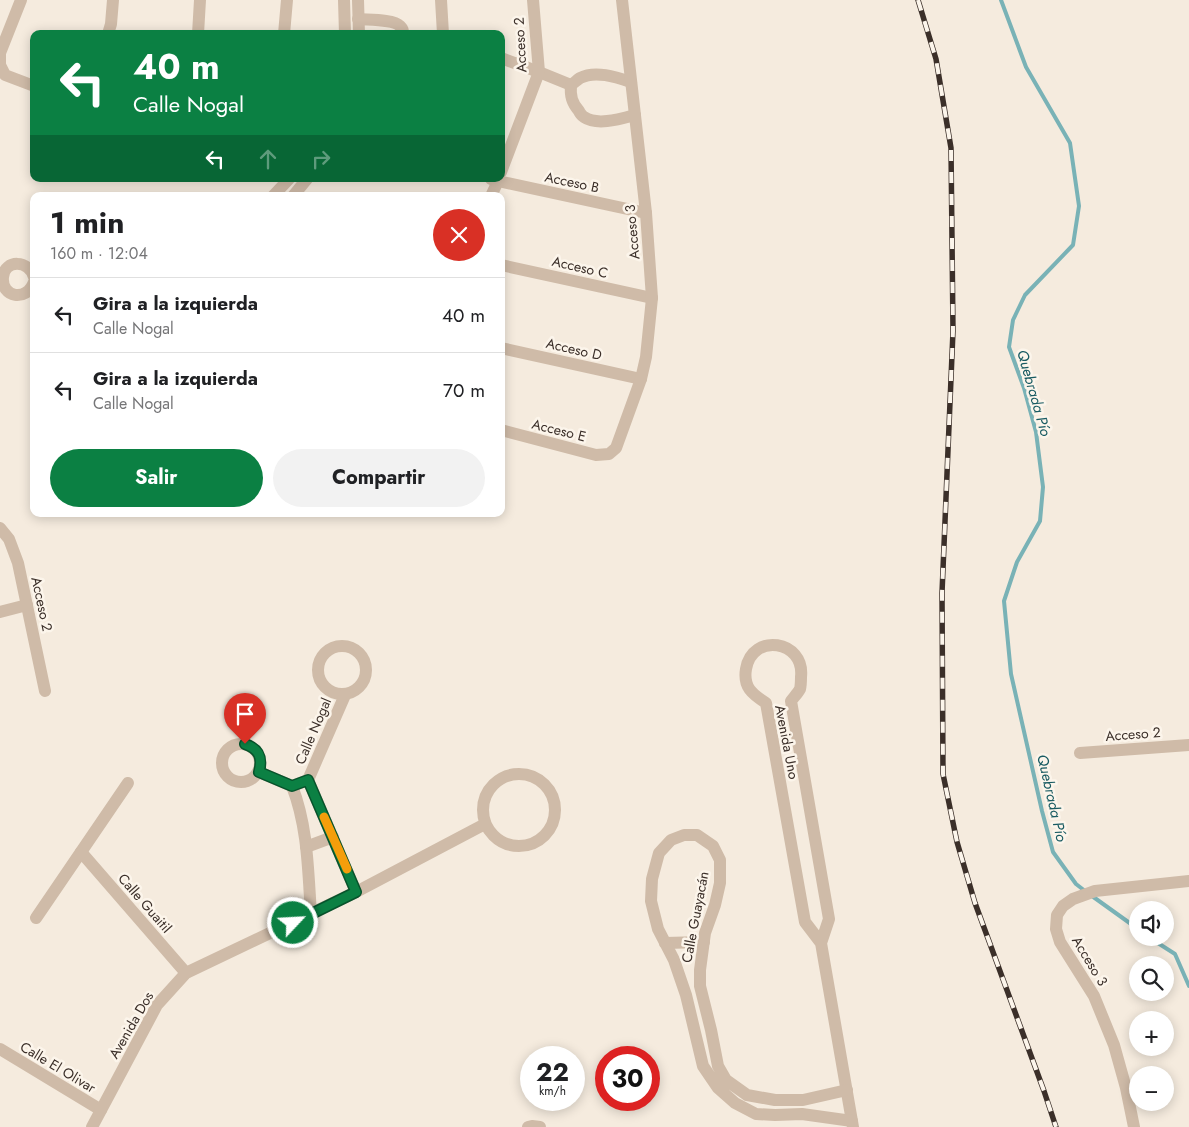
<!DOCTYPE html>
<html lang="es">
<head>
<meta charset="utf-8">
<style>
  :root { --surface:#fff; --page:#f2f2f2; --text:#202124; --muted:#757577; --line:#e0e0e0; --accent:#0b8043 }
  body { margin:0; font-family:Jost,sans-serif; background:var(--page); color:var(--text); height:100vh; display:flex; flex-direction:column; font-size:19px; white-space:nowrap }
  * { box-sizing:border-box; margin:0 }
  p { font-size:16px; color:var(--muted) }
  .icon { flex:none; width:28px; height:28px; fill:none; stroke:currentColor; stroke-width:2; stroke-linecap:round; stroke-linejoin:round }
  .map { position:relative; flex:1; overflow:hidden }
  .sheet { position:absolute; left:30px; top:192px; width:475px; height:325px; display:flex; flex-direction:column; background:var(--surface); border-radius:10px; box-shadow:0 2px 12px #0003 }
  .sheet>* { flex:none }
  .hud { position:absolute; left:30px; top:30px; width:475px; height:152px; border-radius:10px; box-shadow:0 2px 12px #0003; background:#0b8043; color:#fff; overflow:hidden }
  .buttons { position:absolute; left:1129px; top:901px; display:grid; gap:10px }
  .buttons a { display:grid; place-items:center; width:45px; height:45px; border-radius:50%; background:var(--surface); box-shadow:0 2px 12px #0003; font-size:25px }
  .speed { position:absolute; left:520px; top:1046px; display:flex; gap:10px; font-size:25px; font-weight:700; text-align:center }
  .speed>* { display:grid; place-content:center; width:65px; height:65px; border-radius:50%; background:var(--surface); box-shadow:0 2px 12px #0003; line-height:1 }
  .speed small { font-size:12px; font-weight:400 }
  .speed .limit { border:8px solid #d22; background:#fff; color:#111 }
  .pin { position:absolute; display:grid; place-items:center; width:42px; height:42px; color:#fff; margin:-51px -21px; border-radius:50% 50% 50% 0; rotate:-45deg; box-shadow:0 0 5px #0007 }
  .pin .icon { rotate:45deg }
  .me { position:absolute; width:55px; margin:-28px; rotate:65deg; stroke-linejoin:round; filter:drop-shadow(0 0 4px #0008) }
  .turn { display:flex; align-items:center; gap:18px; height:105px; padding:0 20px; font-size:22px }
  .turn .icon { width:65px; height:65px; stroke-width:2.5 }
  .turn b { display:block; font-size:35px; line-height:42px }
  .lanes { display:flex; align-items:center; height:48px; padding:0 20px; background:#0003; justify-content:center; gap:25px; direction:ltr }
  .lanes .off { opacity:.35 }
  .round { display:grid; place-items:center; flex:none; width:52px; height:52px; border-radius:26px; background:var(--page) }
  .head { display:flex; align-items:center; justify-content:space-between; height:85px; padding:0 20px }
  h1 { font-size:30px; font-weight:700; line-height:38px }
  .cta { display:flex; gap:10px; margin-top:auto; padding:10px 20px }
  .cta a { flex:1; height:58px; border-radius:30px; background:var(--accent); color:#fff; font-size:20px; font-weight:700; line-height:58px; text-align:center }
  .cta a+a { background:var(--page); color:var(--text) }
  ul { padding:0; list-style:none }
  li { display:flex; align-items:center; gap:15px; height:75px; padding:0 20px; border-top:1px solid var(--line) }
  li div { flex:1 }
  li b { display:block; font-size:19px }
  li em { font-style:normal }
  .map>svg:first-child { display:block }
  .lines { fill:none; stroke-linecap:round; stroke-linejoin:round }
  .stream { stroke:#79b2b6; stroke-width:4 }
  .street { stroke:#cfbba8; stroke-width:12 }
  .rail-casing { stroke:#3b2f29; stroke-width:5.5 }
  .rail { stroke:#fcf5eb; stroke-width:4; stroke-dasharray:11; stroke-linecap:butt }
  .route-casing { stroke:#07532c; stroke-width:12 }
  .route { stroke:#0b8043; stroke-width:9 }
  .slow { stroke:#f59e0b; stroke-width:9 }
  .labels { text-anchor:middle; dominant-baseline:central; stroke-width:5; stroke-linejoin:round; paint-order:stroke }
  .street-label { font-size:14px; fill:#3b2f29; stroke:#fcf5eb }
  .water-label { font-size:15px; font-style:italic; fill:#195b62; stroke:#fcf5eb }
</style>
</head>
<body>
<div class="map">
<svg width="1189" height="1127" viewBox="0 0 1189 1127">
  <rect width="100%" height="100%" fill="#f5ebde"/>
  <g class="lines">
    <g class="stream">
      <polyline points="1001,0 1026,67 1070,143 1079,206 1073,245 1025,295 1013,320 1009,347 1024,388 1036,432 1043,487 1040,521 1017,562 1004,601 1011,674 1042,811 1053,852 1076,884 1085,891"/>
      <polyline points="1092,896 1138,929"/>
      <polyline points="1150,938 1175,954 1189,986"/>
    </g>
    <g class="street">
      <polyline points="21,0 0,53 0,65 5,75 34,86"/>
      <polyline points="344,0 345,34"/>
      <polyline points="358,0 359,34"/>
      <polyline points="441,0 443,34"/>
      <path d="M358,19C369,20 393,19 400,26C403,29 403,30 403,34"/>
      <polyline points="108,34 111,24 113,0"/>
      <polyline points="198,34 200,0"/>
      <polyline points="284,34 287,0"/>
      <polyline points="501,58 539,72 571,85"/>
      <path d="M631,82C616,77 595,70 580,78C577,80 574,83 571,85C570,96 572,103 579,111C579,112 583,117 584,117C597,126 620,119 635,115"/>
      <polyline points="501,172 539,72 533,0"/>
      <polyline points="491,179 498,181 646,213"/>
      <polyline points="273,196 289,179"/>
      <polyline points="293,196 307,179"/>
      <polyline points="491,196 499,179"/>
      <polyline points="501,265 652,298"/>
      <path d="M34,277C29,260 5,259 3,277C1,298 27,302 34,282"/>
      <polyline points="501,348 641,379"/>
      <polyline points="501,430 596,455 609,454 616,448 641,379 646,357 652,298 646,213 622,0"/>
      <polyline points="0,528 9,539 18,563 45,691"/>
      <polyline points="0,612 27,605"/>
      <circle cx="342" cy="670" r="24"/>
      <circle cx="241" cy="763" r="19"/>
      <polyline points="1080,753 1189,745"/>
      <polyline points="259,772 292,786 308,780 345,695"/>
      <circle cx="519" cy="810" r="36"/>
      <polyline points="308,780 356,892"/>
      <path d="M292,786C308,827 308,871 311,914"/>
      <polyline points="306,847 333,837"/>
      <polyline points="81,852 186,973"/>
      <polyline points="36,918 128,783"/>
      <polyline points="665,943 704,942"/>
      <path d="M821,943L805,922L766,703C752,694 743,687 746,669C752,632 805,640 801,677C801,680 801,685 800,689C798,693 794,697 791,701L829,919L821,943L853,1127"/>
      <polyline points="0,1049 101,1110"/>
      <polyline points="847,1090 803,1100 775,1100 747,1095 726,1080 718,1066 711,1030 700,986 700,970 705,933 715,905 720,883 720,860 713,846 697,835 684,835 671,840 659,853 652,879 651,901 658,929 674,960 686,995 703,1066 718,1088 735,1103 756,1114 775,1115 802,1114 852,1121"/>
      <polyline points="92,1127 157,1005 186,973 356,892 485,824"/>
      <polyline points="528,1127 532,1126 540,1127"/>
      <polyline points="1134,1127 1126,1088 1114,1045 1094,996 1060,942 1056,929 1057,915 1063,906 1073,899 1095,891 1189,881"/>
    </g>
    <g class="rail-casing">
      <polyline id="rail" points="918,0 936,59 951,148 953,331 942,593 943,774 957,842 975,903 1044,1091 1056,1127"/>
    </g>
    <use href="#rail" class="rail"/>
  </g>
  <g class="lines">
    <g class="route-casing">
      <path id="route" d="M245,744C259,749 263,757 259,772L292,786L308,780L356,892L293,923"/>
    </g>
    <use href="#route" class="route"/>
    <polyline class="slow" points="324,817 347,869"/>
  </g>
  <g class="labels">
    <g class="street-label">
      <text transform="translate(520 45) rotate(-93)">Acceso 2</text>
      <text transform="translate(572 182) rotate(12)">Acceso B</text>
      <text transform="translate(632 232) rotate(-95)">Acceso 3</text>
      <text transform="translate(580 267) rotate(13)">Acceso C</text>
      <text transform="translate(574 349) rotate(13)">Acceso D</text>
      <text transform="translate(559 430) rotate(14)">Acceso E</text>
      <text transform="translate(42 604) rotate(78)">Acceso 2</text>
      <text transform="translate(313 731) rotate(-67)">Calle Nogal</text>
      <text transform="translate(1133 734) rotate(-4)">Acceso 2</text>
      <text transform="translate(787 742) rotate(79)">Avenida Uno</text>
      <text transform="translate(145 903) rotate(49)">Calle Guaitil</text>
      <text transform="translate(695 917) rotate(-79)">Calle Guayacán</text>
      <text transform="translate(1090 961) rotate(59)">Acceso 3</text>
      <text transform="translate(131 1025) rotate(-60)">Avenida Dos</text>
      <text transform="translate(58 1067) rotate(31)">Calle El Olivar</text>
    </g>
    <g class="water-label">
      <text transform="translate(1034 393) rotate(74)">Quebrada Pío</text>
      <text transform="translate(1052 798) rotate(77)">Quebrada Pío</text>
    </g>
  </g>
</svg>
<div class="buttons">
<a><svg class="icon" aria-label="sound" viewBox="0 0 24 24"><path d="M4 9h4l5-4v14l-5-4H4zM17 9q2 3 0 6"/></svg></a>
<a><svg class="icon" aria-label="search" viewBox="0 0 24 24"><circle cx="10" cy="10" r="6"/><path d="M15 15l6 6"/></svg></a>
<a>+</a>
<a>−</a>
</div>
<div class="speed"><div>22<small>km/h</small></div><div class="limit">30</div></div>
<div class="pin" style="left:245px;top:744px;background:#d93025"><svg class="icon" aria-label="arrive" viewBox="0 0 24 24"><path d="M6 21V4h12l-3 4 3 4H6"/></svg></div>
<svg class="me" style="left:293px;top:923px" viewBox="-20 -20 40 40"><circle r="17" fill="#0b8043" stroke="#fff" stroke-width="3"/><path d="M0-11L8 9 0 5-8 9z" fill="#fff"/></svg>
<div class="hud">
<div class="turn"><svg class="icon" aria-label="left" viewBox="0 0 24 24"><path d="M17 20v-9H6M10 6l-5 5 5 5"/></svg><div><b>40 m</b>Calle Nogal</div></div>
<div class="lanes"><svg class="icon" aria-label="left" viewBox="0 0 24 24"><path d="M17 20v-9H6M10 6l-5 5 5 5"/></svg><svg class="icon off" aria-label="ahead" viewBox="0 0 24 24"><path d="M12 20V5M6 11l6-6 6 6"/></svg><svg class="icon off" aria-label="right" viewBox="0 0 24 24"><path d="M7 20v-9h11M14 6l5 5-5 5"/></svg></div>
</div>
<section class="sheet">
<div class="head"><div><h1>1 min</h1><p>160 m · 12:04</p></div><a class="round" style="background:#d93025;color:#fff"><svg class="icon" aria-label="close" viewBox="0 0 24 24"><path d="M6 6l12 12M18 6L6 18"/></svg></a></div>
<ul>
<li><svg class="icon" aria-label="left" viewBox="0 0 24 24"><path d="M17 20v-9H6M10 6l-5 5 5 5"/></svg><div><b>Gira a la izquierda</b><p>Calle Nogal</p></div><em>40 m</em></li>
<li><svg class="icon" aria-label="left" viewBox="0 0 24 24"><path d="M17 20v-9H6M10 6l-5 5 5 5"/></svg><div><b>Gira a la izquierda</b><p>Calle Nogal</p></div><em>70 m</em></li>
</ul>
<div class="cta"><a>Salir</a><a>Compartir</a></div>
</section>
</div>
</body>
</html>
